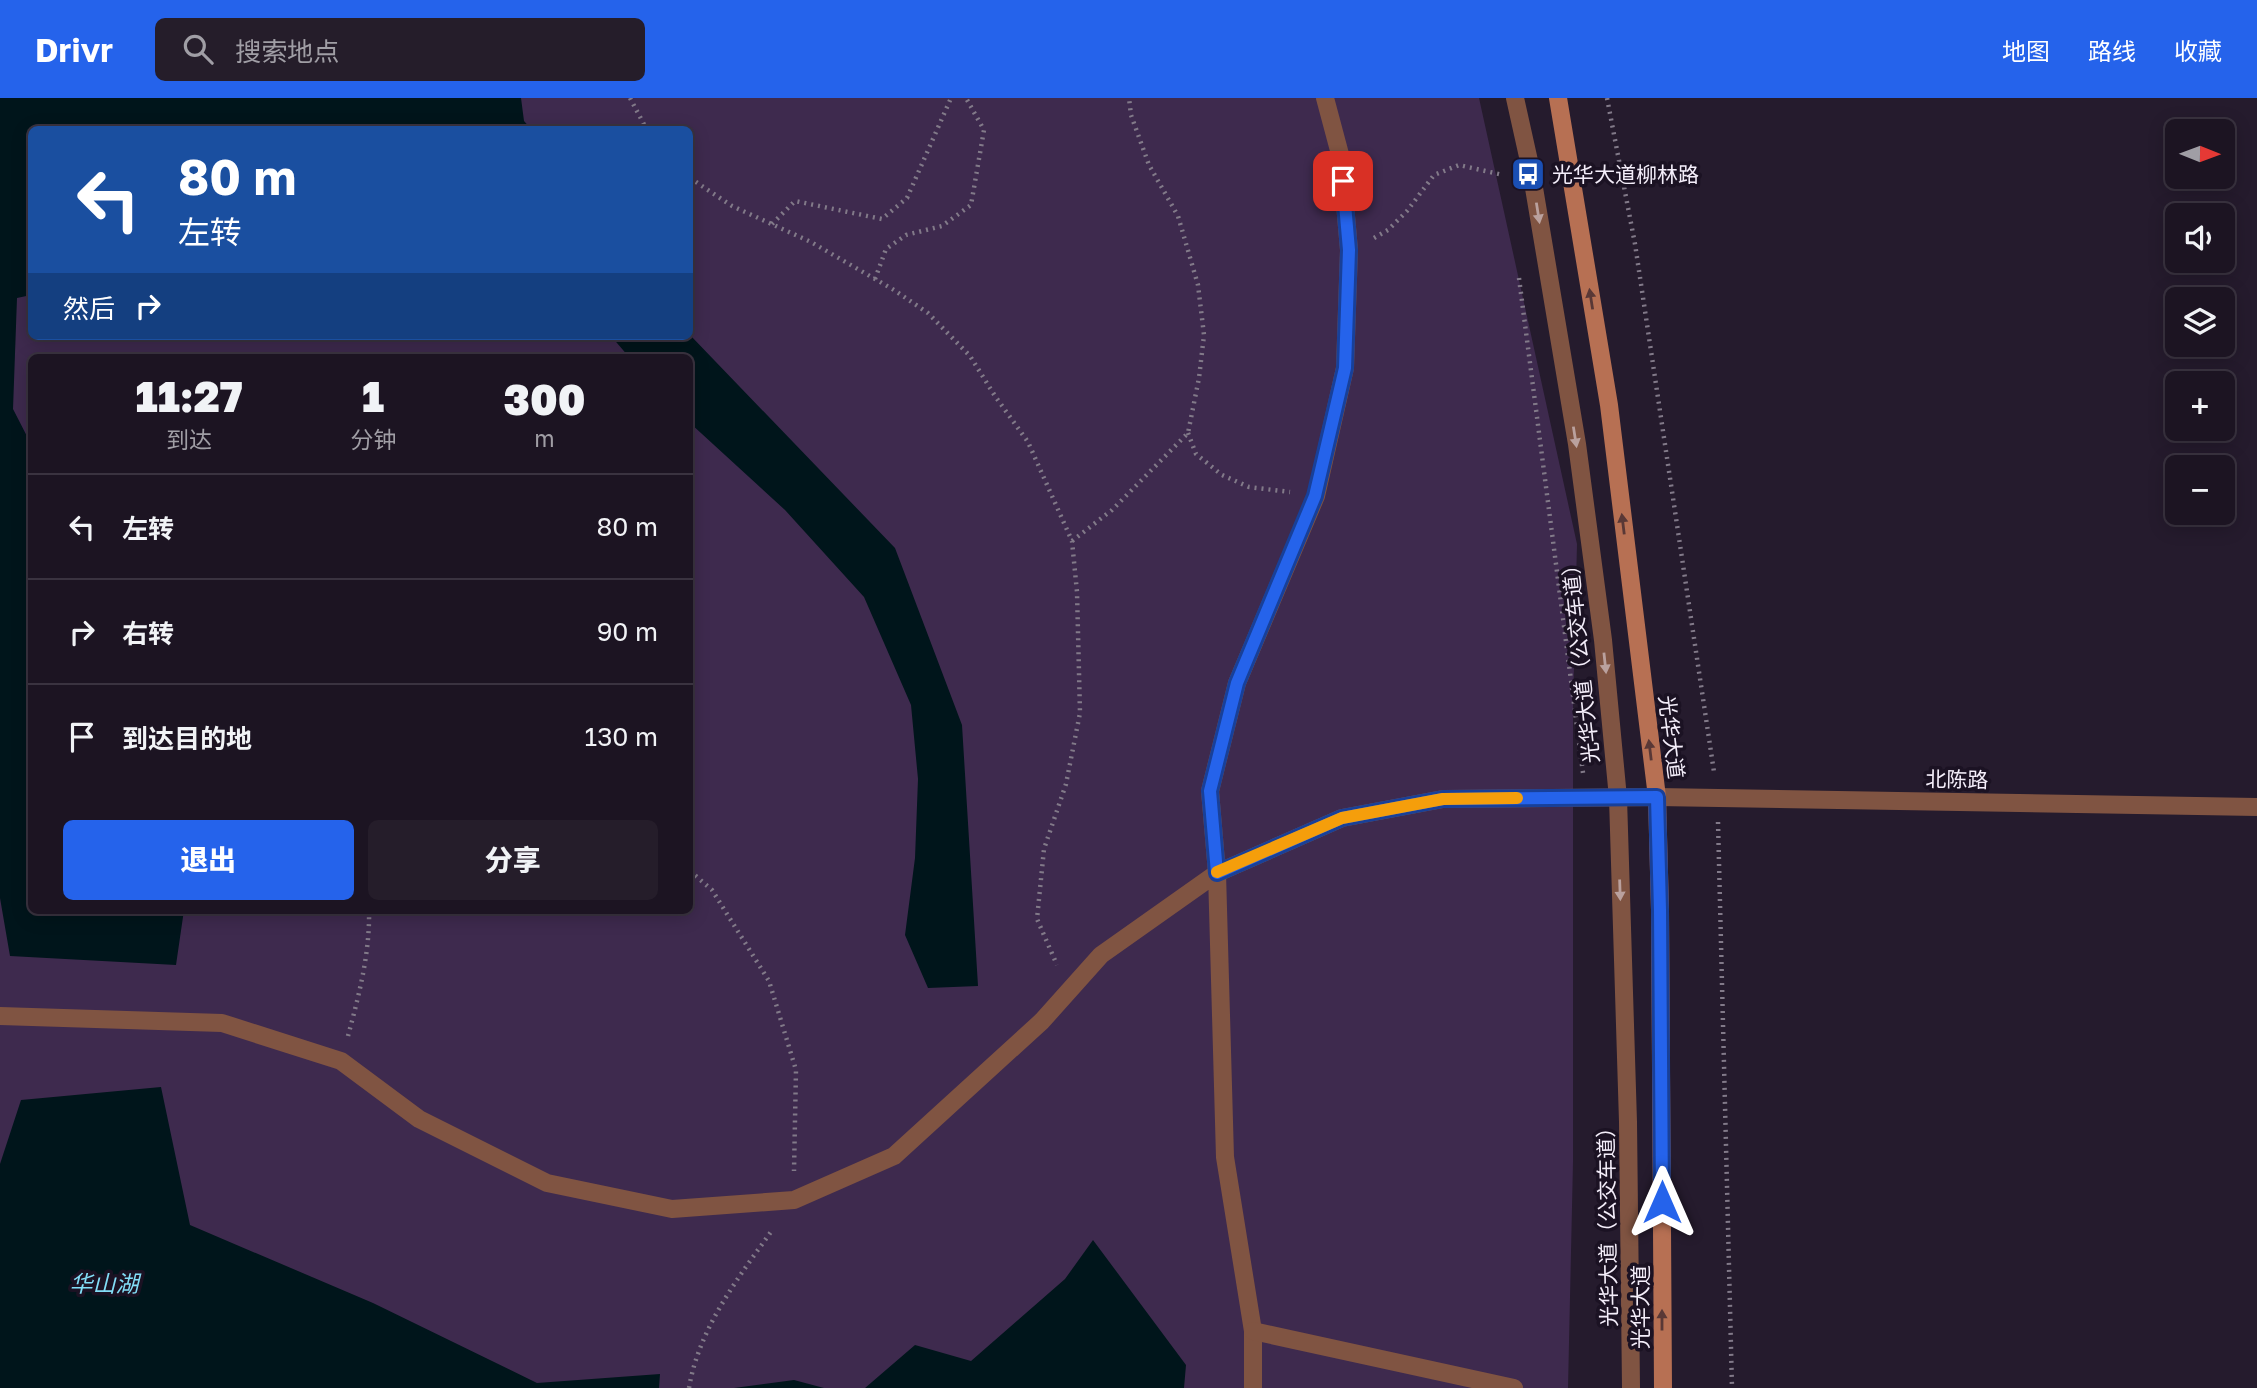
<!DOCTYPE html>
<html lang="zh">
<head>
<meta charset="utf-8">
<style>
  :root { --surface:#1c1422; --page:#251d2a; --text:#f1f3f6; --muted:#a09ea5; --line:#3a3340; --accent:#2563eb }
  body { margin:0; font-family:"Golos Text","Noto Sans SC",sans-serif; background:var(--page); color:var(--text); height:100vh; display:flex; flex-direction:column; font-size:26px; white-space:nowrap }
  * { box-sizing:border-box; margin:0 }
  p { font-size:23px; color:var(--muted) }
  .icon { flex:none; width:38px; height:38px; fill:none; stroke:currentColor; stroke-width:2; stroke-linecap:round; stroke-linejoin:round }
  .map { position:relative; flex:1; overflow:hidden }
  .details { position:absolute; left:28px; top:256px; width:665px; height:560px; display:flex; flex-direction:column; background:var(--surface); border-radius:10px; box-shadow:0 4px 18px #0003,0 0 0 2px var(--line) }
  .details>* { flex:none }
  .banner { position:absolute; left:28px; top:28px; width:665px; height:214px; border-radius:10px; box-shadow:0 4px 18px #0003,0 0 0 2px var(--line); background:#1a4fa0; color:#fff; overflow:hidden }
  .needle { width:46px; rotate:91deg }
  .buttons { position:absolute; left:2165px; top:21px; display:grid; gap:14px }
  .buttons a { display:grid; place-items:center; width:70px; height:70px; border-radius:10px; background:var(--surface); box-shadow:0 4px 18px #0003,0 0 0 2px var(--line); font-size:35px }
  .pin { position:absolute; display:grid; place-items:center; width:60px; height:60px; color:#fff; margin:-30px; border-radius:14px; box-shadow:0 4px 10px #0006 }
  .me { position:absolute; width:77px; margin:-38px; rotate:0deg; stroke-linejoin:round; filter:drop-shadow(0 0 5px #0008) }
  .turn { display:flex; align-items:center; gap:24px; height:147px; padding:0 35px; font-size:32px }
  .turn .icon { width:91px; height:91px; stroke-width:2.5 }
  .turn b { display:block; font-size:49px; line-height:60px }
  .then { display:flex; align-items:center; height:66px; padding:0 35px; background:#0003; gap:14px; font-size:26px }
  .eta { display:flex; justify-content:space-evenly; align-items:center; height:119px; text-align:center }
  .eta b { font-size:42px; font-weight:800; line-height:49px }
  .button { display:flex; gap:14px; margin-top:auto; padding:14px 35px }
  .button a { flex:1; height:80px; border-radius:10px; background:var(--accent); color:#fff; font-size:28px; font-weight:800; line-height:80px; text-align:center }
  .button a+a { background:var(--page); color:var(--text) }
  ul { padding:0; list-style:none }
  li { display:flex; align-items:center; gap:21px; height:105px; padding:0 35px; border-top:2px solid var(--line) }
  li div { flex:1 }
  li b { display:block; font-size:26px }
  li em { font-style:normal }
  header { display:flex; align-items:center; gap:42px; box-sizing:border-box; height:98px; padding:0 35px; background:var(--accent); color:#fff }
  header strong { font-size:33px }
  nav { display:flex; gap:38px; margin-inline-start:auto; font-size:24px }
  .search { width:490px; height:63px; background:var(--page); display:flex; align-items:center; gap:18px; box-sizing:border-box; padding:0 24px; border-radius:10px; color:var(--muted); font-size:26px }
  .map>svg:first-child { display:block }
  .green { fill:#3e2a4e; fill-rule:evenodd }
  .water { fill:#00151b }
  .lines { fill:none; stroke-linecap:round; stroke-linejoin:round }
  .path { stroke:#827a89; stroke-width:4.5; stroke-dasharray:2 5; stroke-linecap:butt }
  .service { stroke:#805442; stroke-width:18 }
  .pedestrian { stroke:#805442; stroke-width:18 }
  .tertiary { stroke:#805442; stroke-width:18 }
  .secondary { stroke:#b77053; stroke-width:18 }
  .oneway { fill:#baa19e }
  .oneway2 { fill:#593836 }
  .route-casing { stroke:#184099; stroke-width:18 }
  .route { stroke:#2563eb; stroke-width:12 }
  .slow { stroke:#f59e0b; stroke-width:12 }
  .labels { text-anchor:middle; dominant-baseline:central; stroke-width:7; stroke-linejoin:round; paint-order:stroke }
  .poi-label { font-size:21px; fill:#f4eefa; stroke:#1b1223; text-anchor:start }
  .street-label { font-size:21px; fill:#f4eefa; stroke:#1b1223 }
  .water-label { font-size:23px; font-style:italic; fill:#82ddf6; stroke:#1b1223 }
</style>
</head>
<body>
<header>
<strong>Drivr</strong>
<div class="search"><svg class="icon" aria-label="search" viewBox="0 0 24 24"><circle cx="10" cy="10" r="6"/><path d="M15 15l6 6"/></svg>搜索地点</div>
<nav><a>地图</a><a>路线</a><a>收藏</a></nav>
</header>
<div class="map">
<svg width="2257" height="1290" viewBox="0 0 2257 1290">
  <rect width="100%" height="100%" fill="#251b2d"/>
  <path class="green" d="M0,0H1479L1577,446L1573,608V1064L1568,1290H0ZM32,32H690V238H32ZM32,259H690V812H32Z"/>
  <g class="water">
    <polygon points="0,0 521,0 524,23 531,31 32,32 31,197 17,200 13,311 32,348 32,812 184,812 176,867 10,858 0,800"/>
    <polygon points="690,237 895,450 962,627 978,888 928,890 905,837 915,760 918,681 911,607 864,499 785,412 690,325 690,259 629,259 611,238"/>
    <polygon points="161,989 190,1127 373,1205 537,1285 660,1276 659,1290 0,1290 0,1066 21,1002"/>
    <polygon points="1093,1142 1186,1267 1184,1290 865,1290 915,1247 971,1263 1065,1181"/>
    <polygon points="794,1282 824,1290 734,1290"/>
  </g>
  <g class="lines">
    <g class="path">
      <polyline points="630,0 647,32"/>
      <polyline points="1607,0 1635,146 1714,674"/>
      <polyline points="690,80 732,108 811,144 894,192 928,215 970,258 995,298 1028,344 1072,443 1077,494 1080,615 1066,686 1044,751 1037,821 1057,867"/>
      <polyline points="772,126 795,103 882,121 907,100 951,0"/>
      <polyline points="1374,140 1388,132 1407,113 1434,77 1459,67 1503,77"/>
      <polyline points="1519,180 1583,675"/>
      <polyline points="875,181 886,151 906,137 942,128 971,107 984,32 966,0"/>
      <polyline points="1188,335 1196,356 1222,377 1249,389 1290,394"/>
      <polyline points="1072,443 1112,412 1188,335 1199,280 1204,237 1198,187 1178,118 1149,67 1131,17 1129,0"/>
      <polyline points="1718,724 1732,1290"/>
      <polyline points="690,773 712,792 769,883 796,972 794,1073"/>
      <path d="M348,938C359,897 370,855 369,812"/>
      <path d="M689,1290C699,1230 738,1180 773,1131"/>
    </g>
    <g class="service">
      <polyline points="1325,0 1341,60 1349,152 1345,270 1316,398 1237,585 1210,693 1217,775 1342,720 1443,701 1657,699"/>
      <polyline points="1515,0 1531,72 1577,346 1603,542 1618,700 1628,1024 1631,1290"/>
      <polyline points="0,918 222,925 341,963 419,1021 547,1085 672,1111 794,1102 894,1058 1042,923 1101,857 1217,775 1225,1059 1253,1233 1253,1290"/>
    </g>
    <polyline class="pedestrian" points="1253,1233 1514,1290"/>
    <polyline class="tertiary" points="1657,699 2257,709"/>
    <polyline class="secondary" points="1558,0 1609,307 1657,699 1660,812 1663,1290"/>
  </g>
  <defs><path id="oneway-solid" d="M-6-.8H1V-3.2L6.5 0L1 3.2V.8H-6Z" transform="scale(1.75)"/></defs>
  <g class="oneway">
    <use href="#oneway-solid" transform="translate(1538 115) rotate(81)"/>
    <use href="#oneway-solid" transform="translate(1575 339) rotate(81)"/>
    <use href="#oneway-solid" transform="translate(1605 565) rotate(84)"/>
    <use href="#oneway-solid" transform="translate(1620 792) rotate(88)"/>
  </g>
  <g class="oneway2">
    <use href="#oneway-solid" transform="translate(1591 201) rotate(-99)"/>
    <use href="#oneway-solid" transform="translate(1623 426) rotate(-97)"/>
    <use href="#oneway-solid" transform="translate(1650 652) rotate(-97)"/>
    <use href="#oneway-solid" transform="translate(1662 1222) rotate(-90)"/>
  </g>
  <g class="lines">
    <g class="route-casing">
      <polyline id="route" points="1343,83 1349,152 1345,270 1315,398 1237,585 1210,693 1217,775 1342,720 1443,701 1657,699 1660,812 1662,1104"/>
    </g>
    <use href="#route" class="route"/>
    <polyline class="slow" points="1217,774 1342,720 1443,701 1517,700"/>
  </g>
  <defs>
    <g id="bus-square" transform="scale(1.75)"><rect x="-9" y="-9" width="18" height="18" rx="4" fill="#1a4fb4" stroke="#1b1223"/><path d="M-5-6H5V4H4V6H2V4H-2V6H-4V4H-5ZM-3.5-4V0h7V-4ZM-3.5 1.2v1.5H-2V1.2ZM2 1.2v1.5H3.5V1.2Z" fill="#fff"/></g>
  </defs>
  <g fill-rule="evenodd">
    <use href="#bus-square" x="1528" y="76"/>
  </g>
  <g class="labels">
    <g class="poi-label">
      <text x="1552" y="76">光华大道柳林路</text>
    </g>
    <g class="street-label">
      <text transform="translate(1580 561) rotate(-96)">光华大道（公交车道）</text>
      <text transform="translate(1672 639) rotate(83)">光华大道</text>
      <text transform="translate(1957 681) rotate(1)">北陈路</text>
      <text transform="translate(1607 1124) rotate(-91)">光华大道（公交车道）</text>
      <text transform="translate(1640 1209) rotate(-90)">光华大道</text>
    </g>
    <g class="water-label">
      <text x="104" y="1185">华山湖</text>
    </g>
  </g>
</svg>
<div class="buttons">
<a><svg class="needle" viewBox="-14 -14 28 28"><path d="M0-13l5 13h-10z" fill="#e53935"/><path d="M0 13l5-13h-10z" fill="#a09ea5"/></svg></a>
<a><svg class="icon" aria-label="sound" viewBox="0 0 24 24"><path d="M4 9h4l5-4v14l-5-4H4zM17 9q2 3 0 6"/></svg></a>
<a><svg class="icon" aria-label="layers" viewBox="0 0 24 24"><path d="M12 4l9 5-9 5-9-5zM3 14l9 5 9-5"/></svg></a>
<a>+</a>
<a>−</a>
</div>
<div class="pin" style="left:1343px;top:83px;background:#d93025"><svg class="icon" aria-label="arrive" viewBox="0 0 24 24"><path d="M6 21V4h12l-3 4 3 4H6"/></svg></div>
<svg class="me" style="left:1662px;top:1104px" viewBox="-20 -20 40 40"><path d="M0-17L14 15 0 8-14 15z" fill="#2563eb" stroke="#fff" stroke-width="4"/></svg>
<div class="banner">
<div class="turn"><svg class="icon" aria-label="left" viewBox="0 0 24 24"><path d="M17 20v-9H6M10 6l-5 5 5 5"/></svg><div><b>80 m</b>左转</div></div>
<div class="then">然后<svg class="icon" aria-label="right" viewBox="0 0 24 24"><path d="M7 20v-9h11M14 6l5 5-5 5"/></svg></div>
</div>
<section class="details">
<div class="eta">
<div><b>11:27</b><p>到达</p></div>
<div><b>1</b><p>分钟</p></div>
<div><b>300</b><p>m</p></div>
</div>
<ul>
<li><svg class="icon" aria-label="left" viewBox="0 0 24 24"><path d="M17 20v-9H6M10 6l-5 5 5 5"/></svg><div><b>左转</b></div><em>80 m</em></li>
<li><svg class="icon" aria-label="right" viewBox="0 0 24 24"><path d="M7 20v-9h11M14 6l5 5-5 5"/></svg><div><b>右转</b></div><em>90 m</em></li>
<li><svg class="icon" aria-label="arrive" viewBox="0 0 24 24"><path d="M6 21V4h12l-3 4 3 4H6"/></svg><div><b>到达目的地</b></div><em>130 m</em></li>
</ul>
<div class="button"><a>退出</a><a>分享</a></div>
</section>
</div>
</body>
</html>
